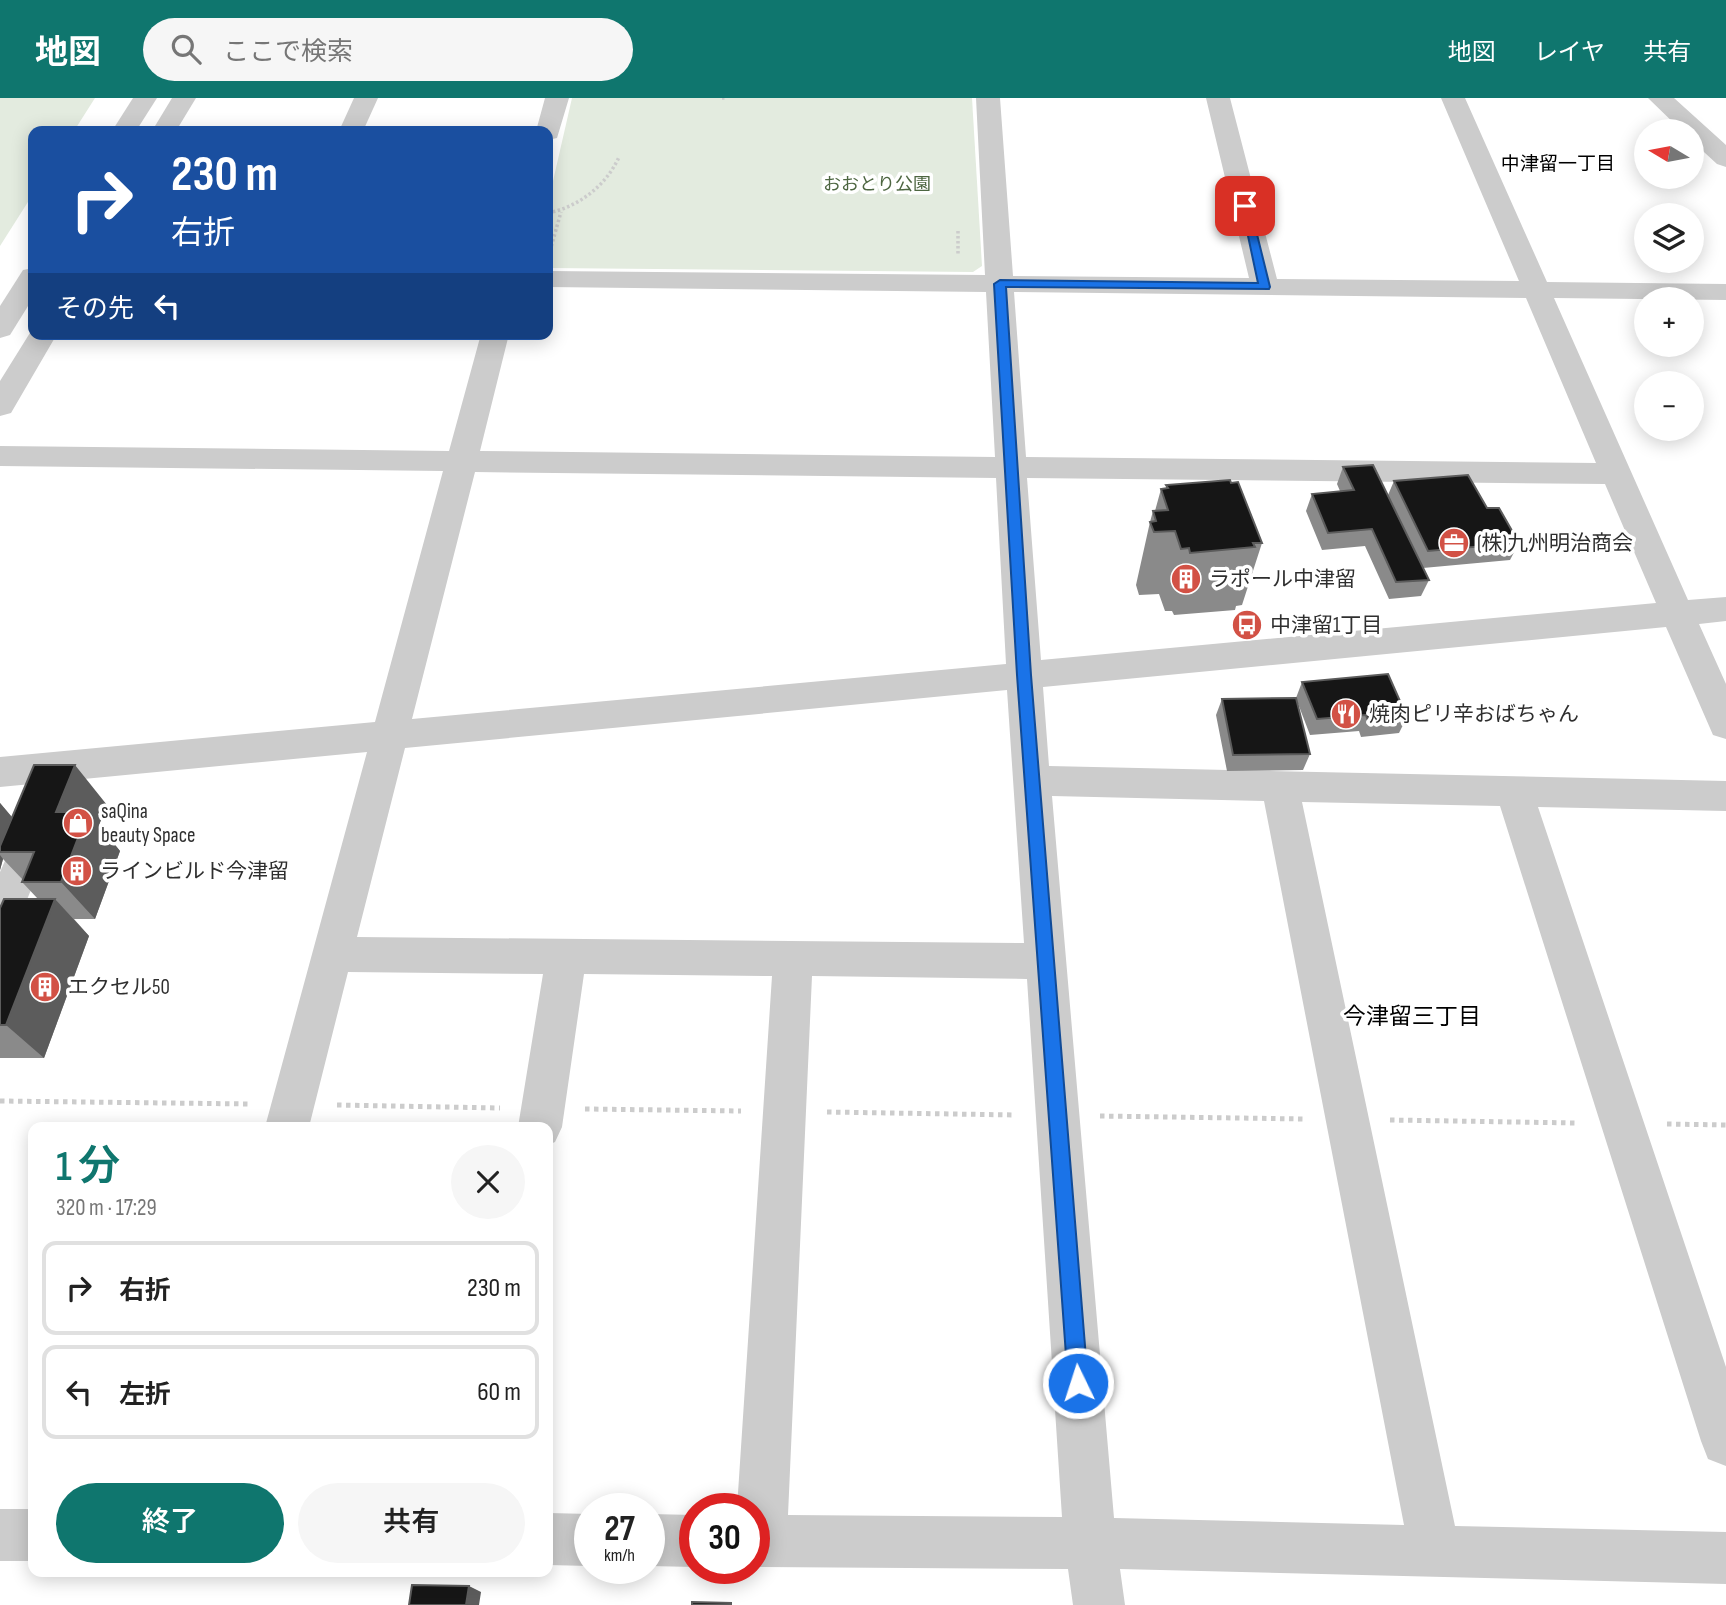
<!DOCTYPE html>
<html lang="ja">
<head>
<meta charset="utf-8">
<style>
  :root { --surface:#fff; --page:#f6f6f6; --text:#222; --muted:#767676; --line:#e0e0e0; --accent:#0f766e }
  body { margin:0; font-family:"Sofia Sans Condensed","Noto Sans JP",sans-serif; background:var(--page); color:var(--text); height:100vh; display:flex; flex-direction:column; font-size:26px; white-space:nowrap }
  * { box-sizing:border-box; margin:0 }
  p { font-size:23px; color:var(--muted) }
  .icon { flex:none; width:38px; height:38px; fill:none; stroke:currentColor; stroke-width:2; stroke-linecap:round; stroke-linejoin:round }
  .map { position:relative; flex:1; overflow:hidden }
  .side { position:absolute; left:28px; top:1024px; width:525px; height:455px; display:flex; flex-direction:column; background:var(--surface); border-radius:14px; box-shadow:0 4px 18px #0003 }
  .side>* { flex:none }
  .banner { position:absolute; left:28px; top:28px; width:525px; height:214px; border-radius:14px; box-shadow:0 4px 18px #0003; background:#1a4fa0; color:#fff; overflow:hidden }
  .needle { width:46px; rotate:280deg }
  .controls { position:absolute; left:1634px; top:21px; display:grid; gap:14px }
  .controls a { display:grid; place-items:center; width:70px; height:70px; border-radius:50%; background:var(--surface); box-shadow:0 4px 18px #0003; font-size:35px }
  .speed { position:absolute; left:574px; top:1395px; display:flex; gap:14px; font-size:35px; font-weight:700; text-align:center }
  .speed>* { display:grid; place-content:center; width:91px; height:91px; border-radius:50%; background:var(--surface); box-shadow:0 4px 18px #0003; line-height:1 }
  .speed small { font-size:18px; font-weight:400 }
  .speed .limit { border:10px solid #d22; background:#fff; color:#111 }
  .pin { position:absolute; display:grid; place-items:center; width:60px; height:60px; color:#fff; margin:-30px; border-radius:14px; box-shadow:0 4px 10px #0006 }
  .me { position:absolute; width:77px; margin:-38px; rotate:356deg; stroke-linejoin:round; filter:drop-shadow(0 0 5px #0008) }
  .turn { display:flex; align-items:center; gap:24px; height:147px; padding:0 28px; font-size:32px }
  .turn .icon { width:91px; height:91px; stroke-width:2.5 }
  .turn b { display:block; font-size:49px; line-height:60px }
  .then { display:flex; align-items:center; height:66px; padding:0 28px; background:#0003; gap:14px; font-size:26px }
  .round { display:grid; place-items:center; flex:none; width:74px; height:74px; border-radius:37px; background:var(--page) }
  .head { display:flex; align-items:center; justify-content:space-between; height:119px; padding:0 28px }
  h1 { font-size:42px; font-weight:600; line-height:52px; color:var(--accent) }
  .action { display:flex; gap:14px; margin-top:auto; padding:14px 28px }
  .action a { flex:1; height:80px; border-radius:42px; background:var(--accent); color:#fff; font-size:28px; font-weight:600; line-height:80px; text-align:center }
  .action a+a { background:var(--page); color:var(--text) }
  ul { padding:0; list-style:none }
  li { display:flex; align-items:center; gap:21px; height:94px; margin:0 14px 10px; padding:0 14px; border:4px solid var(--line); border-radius:14px }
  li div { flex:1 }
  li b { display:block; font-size:26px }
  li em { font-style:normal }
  header { display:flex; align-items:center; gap:42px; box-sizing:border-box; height:98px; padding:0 35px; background:var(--accent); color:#fff }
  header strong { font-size:33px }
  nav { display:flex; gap:38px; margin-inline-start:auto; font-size:24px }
  .search { width:490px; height:63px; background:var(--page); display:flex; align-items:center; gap:18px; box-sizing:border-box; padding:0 24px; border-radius:38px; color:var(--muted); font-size:26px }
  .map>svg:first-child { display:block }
  .green { fill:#e3ebdf }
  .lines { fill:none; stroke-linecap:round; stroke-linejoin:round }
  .path-far1 { stroke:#ccc; stroke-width:3.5; stroke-dasharray:2.5 2.5; stroke-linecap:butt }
  .path { stroke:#ccc; stroke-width:5; stroke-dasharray:4.5 4.5; stroke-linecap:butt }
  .minor { fill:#ccc; fill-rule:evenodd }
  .wall { fill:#8a8a8a }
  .shaded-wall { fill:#5c5c5c }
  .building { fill:#161616; stroke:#5c5c5c; stroke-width:2 }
  .route { fill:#1a73e8; stroke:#114b97; stroke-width:2 }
  .labels { text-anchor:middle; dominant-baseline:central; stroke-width:7; stroke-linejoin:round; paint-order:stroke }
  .far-park-label { font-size:18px; fill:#4d6641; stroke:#fff }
  .far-neighbourhood-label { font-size:19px; fill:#000; stroke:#fff }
  .poi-label { font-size:21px; fill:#2f2f2f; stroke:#fff; text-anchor:start }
  .neighbourhood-label { font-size:23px; fill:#000; stroke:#fff }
</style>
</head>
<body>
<header>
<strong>地図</strong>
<div class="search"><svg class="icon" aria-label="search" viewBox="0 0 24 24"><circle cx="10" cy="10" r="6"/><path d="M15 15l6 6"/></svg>ここで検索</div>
<nav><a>地図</a><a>レイヤ</a><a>共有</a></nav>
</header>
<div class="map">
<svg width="1726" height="1507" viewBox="0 0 1726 1507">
  <rect width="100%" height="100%" fill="#fff"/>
  <g class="green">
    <polygon points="0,0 95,0 74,33 33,33 33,96 0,148"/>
    <polygon points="572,0 972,0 982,168 973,174 548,170 548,105"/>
  </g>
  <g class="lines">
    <g class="path-far1">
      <polyline points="722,0 726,0"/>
      <path d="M548,115C578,109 606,88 619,59"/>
      <polyline points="958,133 958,156"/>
      <polyline points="550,153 561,114"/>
    </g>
    <g class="path">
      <polyline points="0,1003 251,1006"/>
      <polyline points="337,1007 500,1010"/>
      <polyline points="585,1011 741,1013"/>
      <polyline points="827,1014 1015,1017"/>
      <polyline points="1100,1018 1305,1021"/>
      <polyline points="1390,1022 1577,1025"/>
      <polyline points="1667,1026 1726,1027"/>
    </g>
    <g class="minor">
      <polygon points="133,0 157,0 136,33 112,33"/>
      <polygon points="172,0 196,0 176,33 152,33"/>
      <polygon points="354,0 378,0 363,33 339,33"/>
      <polygon points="545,0 569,0 557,40 548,42 548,33 536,33"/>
      <path d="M976,0H1000L1013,178L1249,180L1206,0H1230L1277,181L1519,183L1441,0H1465L1547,184L1726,186V202L1554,200L1688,502L1726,499V523L1699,526L1726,586V641L1713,637L1666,529L1043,589L1049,668L1726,683V713L1538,709L1726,1269V1368L1708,1361L1701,1343L1500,708L1302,704L1455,1428L1726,1434V1486L1120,1471L1125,1507H1073L1068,1471L754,1469V1410H737L772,878L584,876L562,1029L555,1044L548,1047V1029H518L543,876L348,874L309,1029H265L367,654L0,689V659L375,624L443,373L0,368V348L449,353L481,236H509L480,353L995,359L986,194L548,189V173L985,177ZM1014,194L1526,200L1596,365L1026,359ZM475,374L996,380L1006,566L412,621ZM1027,380L1605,386L1656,505L1041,562ZM1007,592L1024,845L357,839L405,650ZM1052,698L1264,703L1404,1427L1114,1420ZM812,878L1027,881L1062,1419L788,1417Z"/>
      <polygon points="1648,0 1674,0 1726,47 1726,69 1717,66 1692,43 1692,33 1682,33"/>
      <polygon points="33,170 33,200 10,237 0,240 0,208 23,172"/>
      <polygon points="33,230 33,236 57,236 11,315 0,318 0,283"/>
      <polygon points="38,713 51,718 57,729 14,833 0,838 0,774 25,718"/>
      <rect x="0" y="1411" width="33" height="52"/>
      <polygon points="548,1415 590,1416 590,1468 548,1467"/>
      <polygon points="649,1416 695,1417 695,1469 649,1468"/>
    </g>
  </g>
  <g class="wall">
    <polygon points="1343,369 1388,397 1394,383 1487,410 1519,445 1510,462 1423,470 1429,482 1421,498 1389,501 1365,448 1322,452 1306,413 1312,396 1340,393 1337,386"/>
    <polygon points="1166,387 1262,445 1242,507 1236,508 1235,512 1174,517 1172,513 1165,513 1159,496 1139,497 1136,487 1150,424 1153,413 1155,413 1161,391 1166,390"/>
    <polygon points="1302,584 1407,619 1399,635 1361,639 1359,633 1310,637 1297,603 1310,656 1303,672 1227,673 1216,617 1222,601 1296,600"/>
    <polygon points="0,705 12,719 107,707 99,727 120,753 95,821 74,821 89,838 44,960 0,960 0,810 38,801 22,784 23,782 3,761 0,772"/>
  </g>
  <g class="shaded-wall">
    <polygon points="75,667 107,707 99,727 120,753 95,821 61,784 56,714"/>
    <polygon points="0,705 15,723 0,754"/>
    <polygon points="0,757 3,761 0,772"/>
    <polygon points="55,801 89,838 44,960 6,927"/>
    <polygon points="469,1488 481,1494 479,1507 466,1507"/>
  </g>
  <g class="building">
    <polygon points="1373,367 1429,482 1396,484 1372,431 1328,435 1312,396 1354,392 1343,369"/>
    <polygon points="1468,377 1487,410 1499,410 1519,445 1428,453 1394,383"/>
    <polygon points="1230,382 1231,385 1238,384 1262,445 1253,445 1255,449 1190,455 1189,450 1181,451 1175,433 1154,434 1150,424 1156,423 1153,413 1168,412 1161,391 1168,390 1166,387"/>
    <polygon points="1388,576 1407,619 1368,623 1366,617 1317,621 1302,584"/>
    <polygon points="1296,600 1310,656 1233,657 1222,601"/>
    <polygon points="34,667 75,667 56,714 88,714 61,784 22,784 34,754 0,754 0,748"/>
    <polygon points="4,801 55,801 6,927 0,927 0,810"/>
    <polygon points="412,1487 469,1488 466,1507 409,1507"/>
    <polygon points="692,1504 731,1505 731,1507 692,1507"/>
  </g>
  <polygon class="route" points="1241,105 1250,108 1270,189 1269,191 1006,189 1031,577 1088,1285 1085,1292 1078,1295 1071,1292 1068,1285 1017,577 994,186 1000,182 1258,185"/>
  <defs>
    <g id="office-disc" transform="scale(1.575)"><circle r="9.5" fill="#d25145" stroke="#fff"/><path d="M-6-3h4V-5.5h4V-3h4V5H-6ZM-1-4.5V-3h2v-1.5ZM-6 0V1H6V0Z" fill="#fff"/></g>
    <g id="building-disc" transform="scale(1.575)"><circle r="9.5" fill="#d25145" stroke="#fff"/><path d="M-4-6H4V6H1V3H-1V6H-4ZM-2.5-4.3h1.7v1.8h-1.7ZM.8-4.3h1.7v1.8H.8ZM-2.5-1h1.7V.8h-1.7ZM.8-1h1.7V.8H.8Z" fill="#fff"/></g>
    <g id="bus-disc" transform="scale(1.575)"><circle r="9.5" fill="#d25145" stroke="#fff"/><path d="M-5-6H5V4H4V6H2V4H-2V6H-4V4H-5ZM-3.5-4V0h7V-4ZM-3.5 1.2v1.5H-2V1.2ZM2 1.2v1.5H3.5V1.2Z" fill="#fff"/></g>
    <g id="restaurant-disc" transform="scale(1.575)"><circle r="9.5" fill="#d25145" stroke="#fff"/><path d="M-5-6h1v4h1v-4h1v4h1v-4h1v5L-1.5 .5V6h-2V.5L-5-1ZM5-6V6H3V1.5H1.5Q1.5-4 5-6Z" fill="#fff"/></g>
    <g id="shop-disc" transform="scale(1.575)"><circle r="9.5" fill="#d25145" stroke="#fff"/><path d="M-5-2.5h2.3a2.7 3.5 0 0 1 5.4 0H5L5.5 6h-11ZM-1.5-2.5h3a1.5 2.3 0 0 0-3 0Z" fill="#fff"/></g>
  </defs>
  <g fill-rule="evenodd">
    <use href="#office-disc" x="1454" y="445"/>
    <use href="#building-disc" x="1186" y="481"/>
    <use href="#bus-disc" x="1247" y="527"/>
    <use href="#restaurant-disc" x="1346" y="616"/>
    <use href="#shop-disc" x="78" y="725"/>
    <use href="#building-disc" x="77" y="773"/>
    <use href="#building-disc" x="45" y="889"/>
  </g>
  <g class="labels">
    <g class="far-park-label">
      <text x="877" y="86">おおとり公園</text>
    </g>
    <g class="far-neighbourhood-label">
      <text x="1558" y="66">中津留一丁目</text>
    </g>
    <g class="poi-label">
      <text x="1477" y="445">(株)九州明治商会</text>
      <text x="1209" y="481">ラポール中津留</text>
      <text x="1270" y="527">中津留1丁目</text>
      <text x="1369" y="616">焼肉ピリ辛おばちゃん</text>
      <text x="101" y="713">saQina<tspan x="101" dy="24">beauty Space</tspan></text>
      <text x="100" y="773">ラインビルド今津留</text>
      <text x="68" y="889">エクセル50</text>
    </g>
    <g class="neighbourhood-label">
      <text x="1412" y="919">今津留三丁目</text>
    </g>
  </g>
</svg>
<div class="controls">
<a><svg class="needle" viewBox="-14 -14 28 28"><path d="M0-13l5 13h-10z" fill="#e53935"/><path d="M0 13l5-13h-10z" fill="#767676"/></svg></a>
<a><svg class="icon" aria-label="layers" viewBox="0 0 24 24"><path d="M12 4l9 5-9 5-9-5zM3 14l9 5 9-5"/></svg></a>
<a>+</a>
<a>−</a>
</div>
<div class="speed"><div>27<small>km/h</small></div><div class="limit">30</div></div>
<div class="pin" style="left:1245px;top:108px;background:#d93025"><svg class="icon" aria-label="arrive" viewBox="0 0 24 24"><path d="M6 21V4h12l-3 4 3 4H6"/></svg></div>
<svg class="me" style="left:1078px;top:1285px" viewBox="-20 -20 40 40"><circle r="17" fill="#1a73e8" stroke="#fff" stroke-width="3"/><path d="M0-11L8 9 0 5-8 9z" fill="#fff"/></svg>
<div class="banner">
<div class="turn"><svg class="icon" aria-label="right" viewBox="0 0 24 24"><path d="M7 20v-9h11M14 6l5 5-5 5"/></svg><div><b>230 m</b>右折</div></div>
<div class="then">その先<svg class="icon" aria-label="left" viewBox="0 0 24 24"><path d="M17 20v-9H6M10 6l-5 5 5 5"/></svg></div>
</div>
<section class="side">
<div class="head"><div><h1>1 分</h1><p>320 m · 17:29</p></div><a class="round"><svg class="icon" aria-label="close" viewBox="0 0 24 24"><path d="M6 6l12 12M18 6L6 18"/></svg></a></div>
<ul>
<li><svg class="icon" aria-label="right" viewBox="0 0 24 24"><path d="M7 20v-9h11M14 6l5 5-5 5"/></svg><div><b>右折</b></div><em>230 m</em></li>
<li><svg class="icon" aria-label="left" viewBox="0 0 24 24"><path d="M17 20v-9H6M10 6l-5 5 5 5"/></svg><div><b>左折</b></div><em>60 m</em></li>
</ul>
<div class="action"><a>終了</a><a>共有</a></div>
</section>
</div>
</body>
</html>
